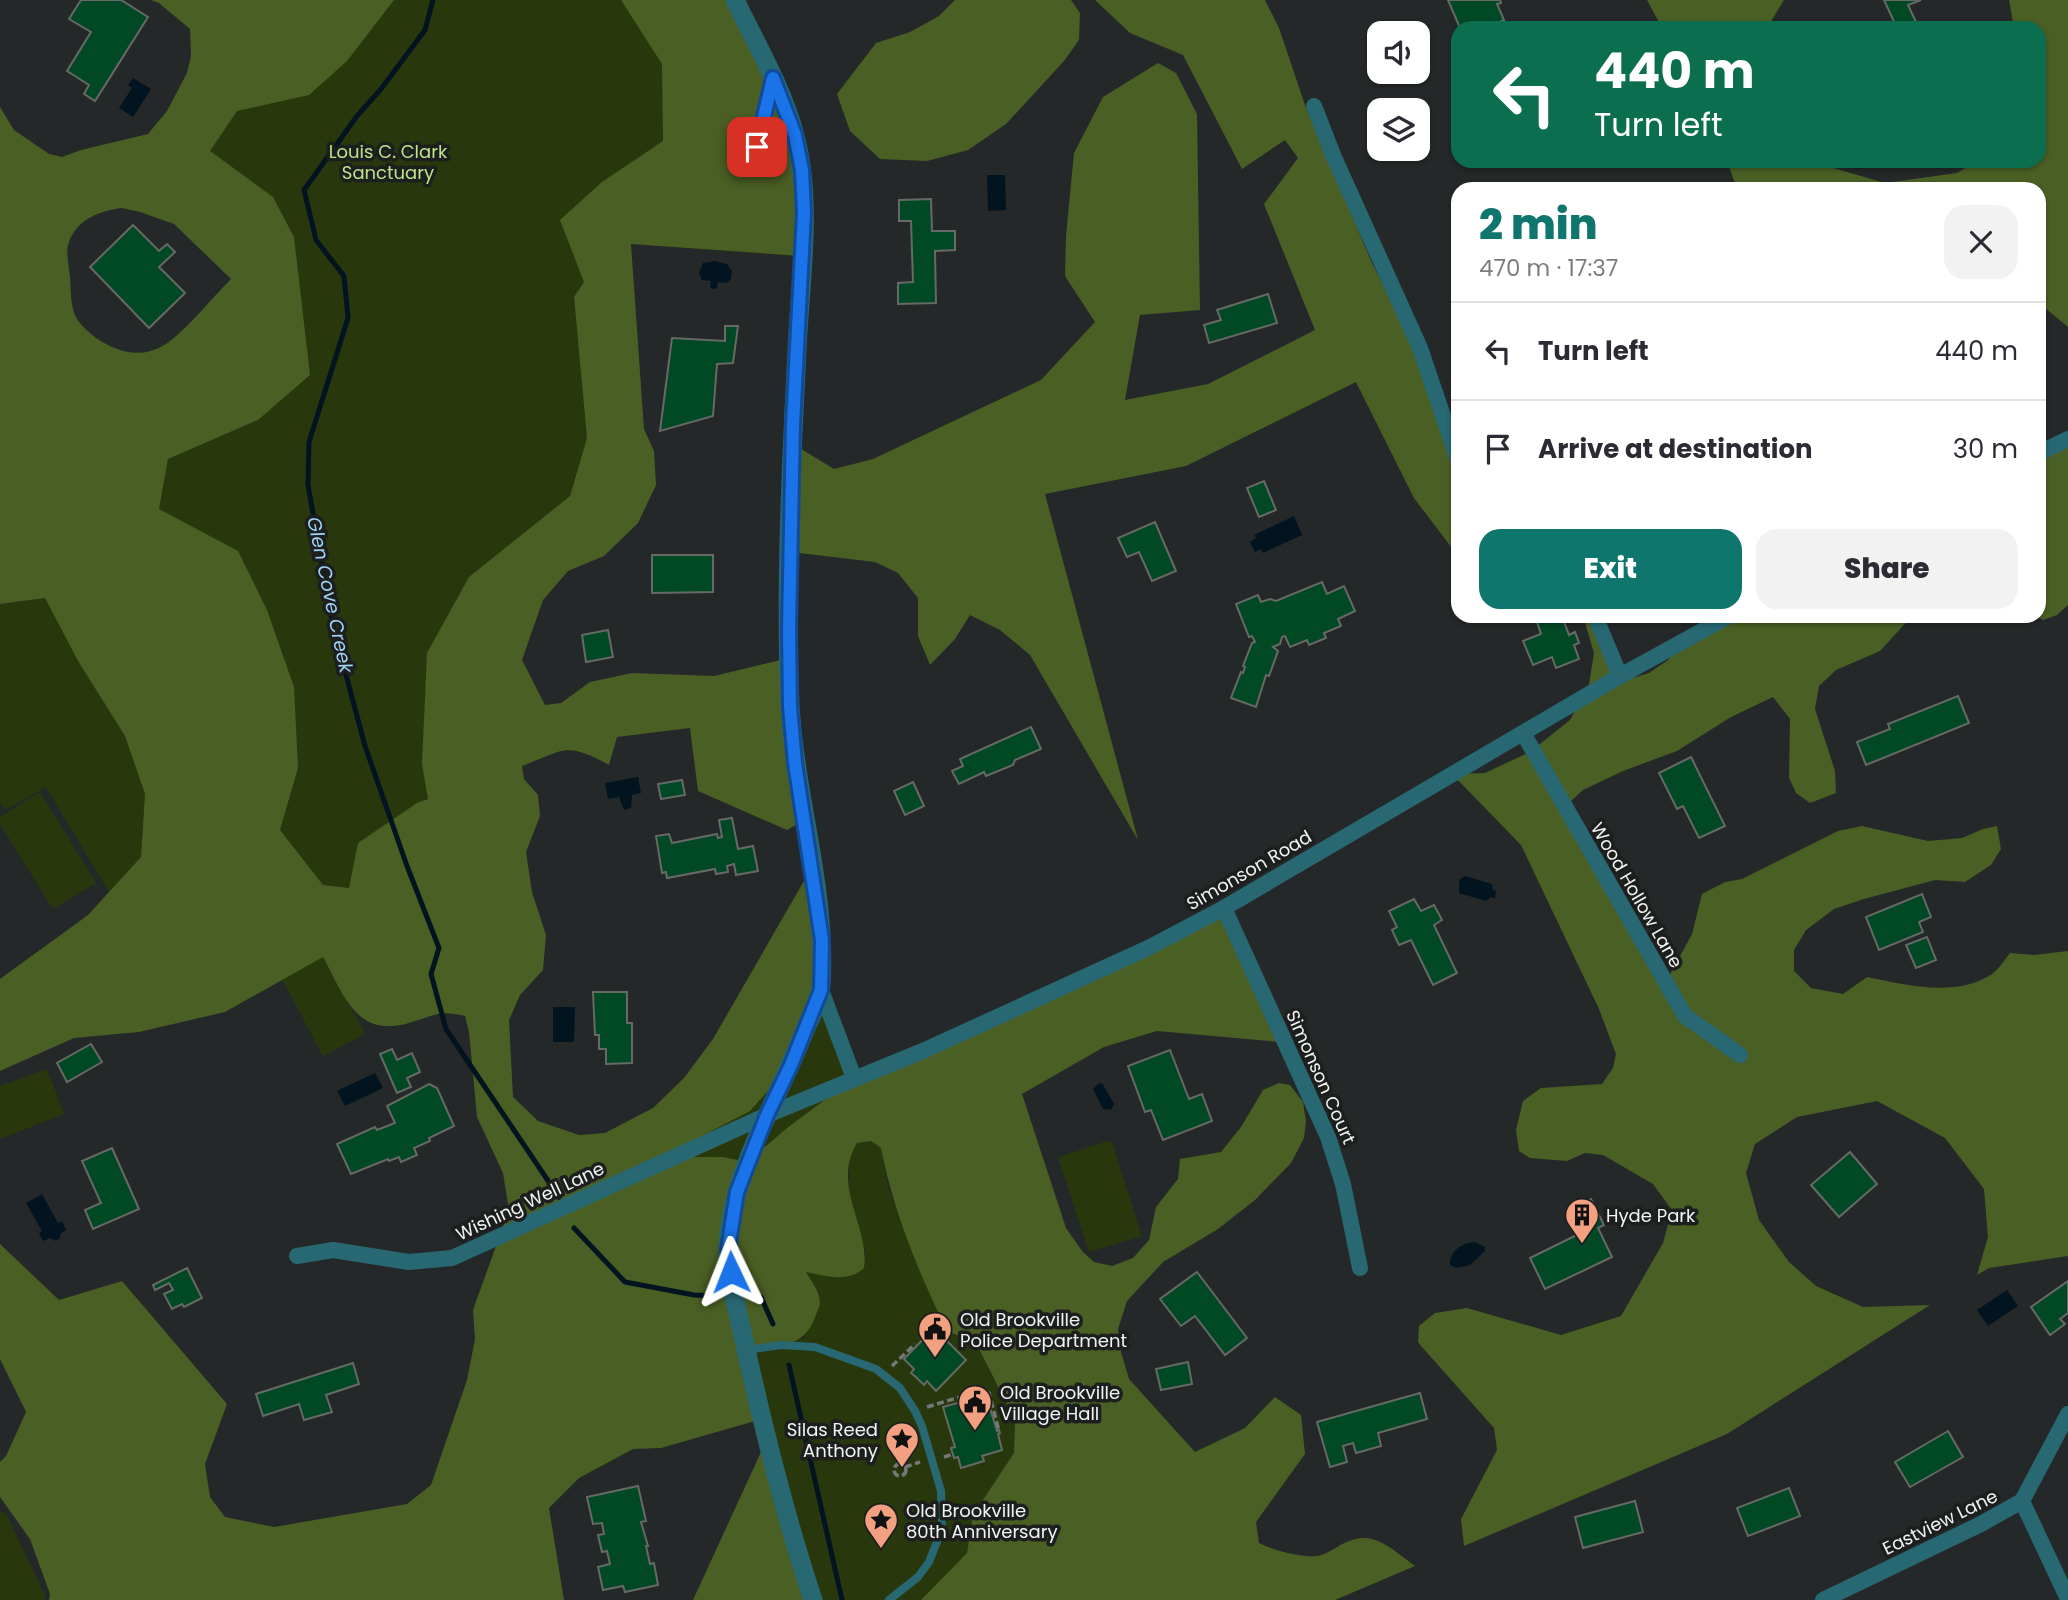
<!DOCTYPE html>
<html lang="en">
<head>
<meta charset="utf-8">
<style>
  :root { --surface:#fff; --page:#f2f2f3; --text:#2b2b33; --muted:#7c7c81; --line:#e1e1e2; --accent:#0f766e }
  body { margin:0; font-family:Poppins,sans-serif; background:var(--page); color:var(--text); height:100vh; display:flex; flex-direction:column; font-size:26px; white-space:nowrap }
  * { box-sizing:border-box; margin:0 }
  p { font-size:23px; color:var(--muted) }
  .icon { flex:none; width:38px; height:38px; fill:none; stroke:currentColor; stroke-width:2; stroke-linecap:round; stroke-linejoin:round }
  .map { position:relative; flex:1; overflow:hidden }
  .details { position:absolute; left:1451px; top:182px; width:595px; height:441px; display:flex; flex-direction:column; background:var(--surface); border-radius:21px; box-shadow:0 2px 5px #0004 }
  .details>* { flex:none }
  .banner { position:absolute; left:1451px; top:21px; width:595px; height:147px; border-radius:21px; box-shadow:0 2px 5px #0004; background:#0b6e4f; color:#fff; overflow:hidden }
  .tools { position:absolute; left:1367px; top:21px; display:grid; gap:14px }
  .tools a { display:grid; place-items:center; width:63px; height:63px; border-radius:14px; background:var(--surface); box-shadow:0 2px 5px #0004; font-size:35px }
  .pin { position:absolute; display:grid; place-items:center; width:60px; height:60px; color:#fff; margin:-30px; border-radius:14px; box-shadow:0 4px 10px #0006 }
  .me { position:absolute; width:77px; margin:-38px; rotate:358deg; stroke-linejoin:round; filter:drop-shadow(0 0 5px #0008) }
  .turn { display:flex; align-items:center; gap:24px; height:147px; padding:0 28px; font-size:32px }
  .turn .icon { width:91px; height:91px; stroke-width:2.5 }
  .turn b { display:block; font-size:49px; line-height:60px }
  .round { display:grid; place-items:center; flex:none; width:74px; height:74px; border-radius:21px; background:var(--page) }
  .overview { display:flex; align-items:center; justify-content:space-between; height:119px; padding:0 28px }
  h1 { font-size:42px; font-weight:800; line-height:52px; color:var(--accent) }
  .button { display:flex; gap:14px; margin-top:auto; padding:14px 28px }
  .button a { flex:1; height:80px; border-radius:21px; background:var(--accent); color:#fff; font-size:28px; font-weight:800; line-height:80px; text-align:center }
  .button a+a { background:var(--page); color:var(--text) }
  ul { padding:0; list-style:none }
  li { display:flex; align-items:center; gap:21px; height:98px; padding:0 28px; border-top:2px solid var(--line) }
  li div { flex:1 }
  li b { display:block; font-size:26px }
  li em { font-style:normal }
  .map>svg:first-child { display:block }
  .green { fill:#29380c }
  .forest { fill:#4a5f24; fill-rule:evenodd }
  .water { fill:#021420 }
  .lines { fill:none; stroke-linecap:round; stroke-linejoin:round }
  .stream { stroke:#021420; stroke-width:5 }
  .building { fill:#014825; stroke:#666966; stroke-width:2 }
  .path { stroke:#757877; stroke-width:3.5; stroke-dasharray:7 3.5; stroke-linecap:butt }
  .service { stroke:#276873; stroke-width:8 }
  .minor { stroke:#276873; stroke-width:16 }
  .tertiary { stroke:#276873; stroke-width:19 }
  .route-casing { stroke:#114b97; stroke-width:18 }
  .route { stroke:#1a73e8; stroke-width:12 }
  .labels { text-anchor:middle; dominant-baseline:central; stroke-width:7; stroke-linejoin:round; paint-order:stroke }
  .park-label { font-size:18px; fill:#bfe28b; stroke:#1c1f1e }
  .street-label { font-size:18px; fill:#f2f4f3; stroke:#1c1f1e }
  .poi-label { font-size:18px; fill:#f2f4f3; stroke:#1c1f1e; text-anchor:start }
  .water-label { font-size:19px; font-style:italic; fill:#9fd3f4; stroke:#1c1f1e }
</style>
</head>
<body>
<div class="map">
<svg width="2068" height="1600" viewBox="0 0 2068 1600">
  <rect width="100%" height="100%" fill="#252828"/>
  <g class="green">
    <polygon points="213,0 728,0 795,256 631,244 584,282 574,297 587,438 570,496 469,577 427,786 429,799 349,888 323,885 280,830 298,768 159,509 168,459 258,420 297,367 191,105"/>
    <polygon points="45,598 78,661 125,736 145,794 141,857 109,892 46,787 5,810 0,802 0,604"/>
    <polygon points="40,792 96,883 53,909 0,824 0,817"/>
    <polygon points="323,957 365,1034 323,1056 282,979"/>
    <polygon points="821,990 854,1078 787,1128 747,1162 660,1157"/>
    <polygon points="47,1069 64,1114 0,1139 0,1086"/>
    <polygon points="1111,1140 1142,1236 1089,1252 1058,1157"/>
    <polygon points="871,1141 881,1148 888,1187 933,1302 946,1330 976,1343 1015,1420 1014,1453 973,1515 967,1553 921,1600 813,1600 746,1350 781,1345 804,1338 815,1286 805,1272 844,1277 866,1255 849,1192 849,1157 857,1143"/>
    <polygon points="0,1512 6,1513 45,1596 45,1600 0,1600"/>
  </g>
  <g class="forest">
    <path d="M151,0H394L347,61L309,95L237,111L210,151L273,197L294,237L310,375L258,420L168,459L159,509L238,551L267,610L294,687L298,768L280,830L323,885L349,888L358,843L417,803L428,799L422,764L427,653L469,577L570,496L587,438L574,297L584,282L560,220L602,182L663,141L662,64L621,0H735L795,135L802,256L631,244L644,429L654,451L656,485L638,523L604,556L568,571L543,600L522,660L545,705L561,703L590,682L632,673L714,676L789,658L805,820L787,830L698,791L690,728L617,737L609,765C565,741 565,750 522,766L524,779L538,795L540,816L526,852L532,892L546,935L543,970L520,995L509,1020L513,1097L538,1121L579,1135L605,1133L653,1108L684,1078L713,1039L812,867L821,990L791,1065L750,1111L662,1157H723L747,1162L787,1128L854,1078L1224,908L1279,1042L1157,1031L1104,1047L1022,1094L1066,1228L1082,1251L1094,1262L1112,1266L1133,1258L1149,1240L1156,1207L1178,1179L1180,1159L1221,1152L1241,1127L1263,1090L1279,1083L1290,1085L1303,1102L1306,1121L1304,1138L1291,1163L1255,1200L1218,1229L1163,1262L1127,1301L1118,1329L1121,1352L1129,1379L1195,1452L1245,1428L1275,1397L1301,1415L1305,1454L1256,1522L1259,1543C1272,1550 1302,1558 1317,1556C1331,1554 1343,1539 1363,1538C1381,1537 1401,1556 1415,1566L1335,1600H921L967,1553L973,1515L1014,1453L1015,1420L976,1343L947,1331C919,1273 893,1211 881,1148L871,1141L857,1143C831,1186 870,1226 864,1268C848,1283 826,1276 806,1272C811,1281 819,1290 820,1302C820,1306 817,1312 815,1317C804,1349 776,1346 747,1350L762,1419L661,1448L633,1449L579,1478L549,1508L564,1600H49L50,1594L30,1539L0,1497V1462L6,1456L26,1412L0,1359V1244L59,1300L122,1281L227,1404L205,1464L210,1497L225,1517L274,1527L407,1504L431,1485L467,1380L475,1339L473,1310L509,1210L503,1173L477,1117L469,1032L465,1016C441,1010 435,1015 412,1022C357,1040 345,997 323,957L225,1012L139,1032L74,1038L0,1071V979L88,915L141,857L145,794L125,736L78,661L45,598L0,604V107L14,130L49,154L62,157L81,150L148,134L167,111L187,73L191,56L190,29L159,3ZM122,208L140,212L174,224L231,279C213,297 189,327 170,341C145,360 120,354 96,338C90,333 81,326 77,319C70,307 71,290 70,277C69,268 66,253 68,245C76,219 99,211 122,208Z"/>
    <polygon points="955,0 1071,0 1080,13 1079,40 1064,61 1006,124 968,150 927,161 880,159 850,131 837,94 876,43 910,32 939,16"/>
    <polygon points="1095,0 1265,0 1279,28 1306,108 1372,263 1413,344 1440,417 1458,471 1458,556 1414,498 1356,382 1186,466 1045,494 1138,840 1030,655 1000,630 970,615 955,639 930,665 918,636 918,598 898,573 875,562 791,552 793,444 834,469 873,459 1041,380 1095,322 1065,276 1066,236 1074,153 1103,97 1158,63 1176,73 1197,114 1200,310 1140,315 1125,400 1208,384 1315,330 1264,204 1298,158 1285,140 1242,169 1183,55 1130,33"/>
    <polygon points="1647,0 1784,0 1767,28 1662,28"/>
    <polygon points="2009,0 2068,0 2068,327 2039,303 2039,189 1737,189 1727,161 1809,161 1885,183 1957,173 1977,161 2039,161 2039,28 2014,28"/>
    <polygon points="2068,439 2068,605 2057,615 2043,620 2035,616 2039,616 2039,453"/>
    <path d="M1583,616H1590L1626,678L1636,677L1649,673L1668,660L1684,641L1717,616H1912L1880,651L1836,670L1819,686L1815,709L1835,771L1836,793L1810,803L1796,793L1789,778L1790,719L1773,697L1731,717L1677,751L1623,771L1583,790L1571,801L1666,982L1692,934L1702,894L1725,882L1742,879L1838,831L1862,826L1928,841L1962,838L1983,829L1997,826L2001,849L1991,865L1965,882L1935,880L1864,899L1834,909L1806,930L1794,950V971L1811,988L1843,994L1867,977C1906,985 1956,998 1992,974C1999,969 2005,959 2010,953L2034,955L2068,951V1256L1989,1268L1977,1275L1988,1237L1984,1189L1945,1138L1877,1101L1797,1117L1755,1144L1746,1173L1759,1220L1789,1262L1816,1286L1863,1307L1930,1305L1727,1434L1464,1546L1461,1519L1497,1450L1494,1428L1422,1347L1418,1342L1419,1326L1435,1313L1467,1308L1561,1335L1621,1316L1663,1243L1672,1210L1653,1184L1603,1155L1585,1153L1567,1161L1530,1158L1519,1151L1516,1130L1523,1101L1541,1088L1602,1084L1613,1068L1616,1054L1599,1009L1521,845L1452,774L1485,773L1530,752L1570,720L1589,684L1594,653Z"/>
    <polygon points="767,1439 813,1600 693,1600"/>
  </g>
  <g class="water">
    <polygon points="133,78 151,89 133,117 119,108 132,88 128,85"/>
    <polygon points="987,175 1005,175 1006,210 988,211"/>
    <polygon points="715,261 727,264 732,271 731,279 727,283 718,282 717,288 713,289 710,287 711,281 702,280 699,273 703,263"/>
    <polygon points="1294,516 1302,535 1263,553 1261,549 1255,552 1250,542 1256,538 1254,535"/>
    <polygon points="638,777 641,793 632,795 631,808 624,810 619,797 608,799 605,783"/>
    <polygon points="1465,876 1492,884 1493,890 1496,891 1495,898 1491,897 1486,901 1459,893 1459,880"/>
    <polygon points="553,1007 575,1007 574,1042 553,1042"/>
    <polygon points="375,1073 383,1088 345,1106 337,1091"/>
    <polygon points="1102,1083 1114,1104 1111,1110 1103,1109 1093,1089 1098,1084"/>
    <polygon points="42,1194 58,1223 62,1221 66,1230 61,1233 60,1238 56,1241 50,1238 43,1241 39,1233 42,1231 26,1203"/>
    <path d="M1475,1242L1485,1247V1251L1470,1265L1457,1268L1450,1265C1449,1251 1462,1243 1475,1242Z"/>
    <polygon points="2007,1290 2018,1306 1988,1326 1977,1310"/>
  </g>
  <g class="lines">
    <g class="stream">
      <polyline points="433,0 425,30 381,89 357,116 304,190 316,240 344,276 348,318 309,442 308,485 333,626 365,746 407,866 439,948 431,974 446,1029 559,1197"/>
      <polyline points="574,1228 625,1282 694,1295 718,1296"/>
      <polyline points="752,1297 761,1297 773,1324"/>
      <polyline points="789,1365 842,1600"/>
    </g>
  </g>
  <g class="building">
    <polygon points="81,0 121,0 148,17 95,101 84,94 89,85 67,71 91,32 69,19"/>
    <polygon points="1448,0 1500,0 1501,3 1497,4 1504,20 1486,28 1460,28"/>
    <polygon points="1884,0 1921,0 1908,5 1916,22 1897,28"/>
    <polygon points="931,199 932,231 955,231 955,250 935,251 936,303 898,304 898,283 913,282 911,221 899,221 899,200"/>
    <polygon points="133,225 159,251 167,244 175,252 159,267 185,293 149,328 90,267"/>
    <polygon points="1268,294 1277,323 1209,343 1204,325 1221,320 1217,310"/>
    <polygon points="725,326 738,326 733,363 717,364 713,416 660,431 672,338 725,341"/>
    <polygon points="1264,481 1276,510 1259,517 1247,488"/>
    <polygon points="1155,522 1176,571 1152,581 1139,552 1127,557 1118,538"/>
    <polygon points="652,555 713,555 713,592 652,593"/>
    <polygon points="1322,582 1327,594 1344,586 1355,611 1338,619 1341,626 1324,633 1326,638 1309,645 1307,640 1290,647 1285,636 1282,637 1280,644 1273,647 1278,651 1269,676 1266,675 1256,707 1231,698 1241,672 1243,673 1245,667 1243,666 1252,643 1255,642 1252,636 1249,637 1236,604 1258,595 1261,602 1270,599 1276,601"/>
    <polygon points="1553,616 1562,616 1569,635 1575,632 1579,643 1574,645 1579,659 1556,668 1552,657 1533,665 1523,641 1541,634 1537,622"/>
    <polygon points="608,630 613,657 586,662 582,635"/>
    <polygon points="1958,696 1969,723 1866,765 1857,742 1890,729 1888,724"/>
    <polygon points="1031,727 1041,749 1015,760 1013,765 986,776 984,772 959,784 952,771 963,766 960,759"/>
    <polygon points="1691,757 1725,826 1699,838 1683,806 1677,809 1659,773"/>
    <polygon points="682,780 685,795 661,799 658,784"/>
    <polygon points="913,782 924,806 905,815 894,791"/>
    <polygon points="732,818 738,849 753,846 758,871 736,875 734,864 727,866 728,872 716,874 715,869 667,878 666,872 662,873 656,836 669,834 672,843 717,834 718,838 722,837 719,820"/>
    <polygon points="1922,894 1931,917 1919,922 1923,932 1879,950 1866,917"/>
    <polygon points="1414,899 1421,911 1434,905 1442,920 1434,925 1457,973 1433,985 1411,940 1399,945 1392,930 1397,927 1389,911"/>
    <polygon points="1927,937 1936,960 1916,968 1906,945"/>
    <polygon points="593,992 627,992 627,1023 632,1023 632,1063 606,1064 606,1049 599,1049 599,1035 595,1035"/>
    <polygon points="91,1044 102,1062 67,1082 57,1063"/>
    <polygon points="392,1049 397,1060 412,1053 420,1072 407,1078 411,1087 397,1093 380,1054"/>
    <polygon points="1170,1050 1189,1099 1202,1094 1212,1121 1163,1140 1151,1110 1145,1112 1128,1066"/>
    <polygon points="429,1084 437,1088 454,1126 429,1138 430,1141 414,1148 417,1155 401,1162 399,1157 389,1161 388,1159 351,1174 337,1144 375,1127 377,1130 395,1123 387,1106"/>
    <polygon points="112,1148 139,1209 93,1229 85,1210 101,1203 82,1161"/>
    <polygon points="1850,1152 1877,1184 1839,1217 1811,1185"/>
    <polygon points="1591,1199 1604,1225 1598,1228 1612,1257 1545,1289 1530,1258 1583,1232 1571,1209"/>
    <polygon points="187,1268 202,1298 184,1307 182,1304 172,1309 164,1294 173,1290 169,1283 155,1290 153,1285"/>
    <polygon points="1197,1272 1247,1338 1225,1355 1195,1316 1181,1326 1160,1299"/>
    <polygon points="2068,1281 2068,1313 2060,1319 2065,1324 2050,1335 2031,1307"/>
    <polygon points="934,1328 966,1360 936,1391 927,1381 924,1385 916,1377 911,1373 914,1369 904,1359"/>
    <polygon points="1188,1362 1192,1384 1161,1390 1156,1369"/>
    <polygon points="353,1363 359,1384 326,1395 332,1412 304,1420 299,1404 263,1416 256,1394"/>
    <polygon points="1420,1393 1427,1419 1378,1433 1381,1446 1356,1453 1353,1443 1343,1446 1347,1462 1330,1467 1317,1422"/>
    <polygon points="986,1395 997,1431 999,1430 1000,1433 998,1434 1002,1450 982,1456 984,1461 961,1468 958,1457 954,1458 951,1448 955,1447 943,1407"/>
    <polygon points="1948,1431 1963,1457 1910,1487 1895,1462"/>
    <polygon points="638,1486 646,1521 641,1522 648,1546 646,1546 650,1564 654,1563 658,1585 625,1592 623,1586 603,1590 598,1567 610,1564 607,1551 602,1552 598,1535 604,1534 602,1523 593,1524 587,1497"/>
    <polygon points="1789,1488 1800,1516 1748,1536 1737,1508"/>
    <polygon points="1635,1501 1643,1532 1583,1548 1575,1517"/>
  </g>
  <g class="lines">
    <g class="path">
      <polyline points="892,1366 915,1344"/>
      <polyline points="927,1407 983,1390 989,1393 998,1427 996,1427"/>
      <polyline points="944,1457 953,1454"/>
      <circle cx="900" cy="1470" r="6"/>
      <polyline points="905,1467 920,1462"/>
    </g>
    <g class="service">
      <polyline points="757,147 771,85"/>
      <polyline points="746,1350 781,1345 815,1347 876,1369 900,1388 915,1411 922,1426 941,1491 942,1529 929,1562 918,1577 889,1600"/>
    </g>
    <g class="minor">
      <polyline points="1314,106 1333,155 1420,348 1458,460"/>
      <polyline points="2039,453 2068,439"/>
      <polyline points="1595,616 1620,676"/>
      <polyline points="1523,733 1685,1016 1740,1055"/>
      <polyline points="1224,908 1328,1137 1343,1184 1360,1268"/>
      <polyline points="821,990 854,1078"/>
      <polyline points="297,1256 333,1250 409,1262 452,1258 767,1115 925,1050 1148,948 1224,908 1620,676 1729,616"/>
      <polyline points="2022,1501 2068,1599"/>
      <polyline points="1823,1600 1981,1524 2022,1501 2068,1414"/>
    </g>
    <path class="tertiary" d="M735,0C756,44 783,89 795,136C813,202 800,282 797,350C791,468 785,587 790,705C795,798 827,890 821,984C821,999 811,1016 805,1030C784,1084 754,1135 738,1190C733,1207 729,1229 728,1247C727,1277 739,1315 745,1345C764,1431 785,1516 813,1600"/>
  </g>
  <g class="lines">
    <g class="route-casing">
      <polyline id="route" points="731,1272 728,1249 737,1192 767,1115 791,1065 821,990 822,940 795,763 790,706 789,630 793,424 804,213 802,170 795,135 773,78 757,147"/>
    </g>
    <use href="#route" class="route"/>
  </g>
  <defs>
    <g id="building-pin" transform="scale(1.75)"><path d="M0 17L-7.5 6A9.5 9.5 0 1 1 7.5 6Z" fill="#f2a07f" stroke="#1c1f1e"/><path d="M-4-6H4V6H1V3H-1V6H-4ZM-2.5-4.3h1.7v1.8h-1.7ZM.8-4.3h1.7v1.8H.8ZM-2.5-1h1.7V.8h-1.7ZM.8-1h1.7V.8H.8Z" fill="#111"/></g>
    <g id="civic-pin" transform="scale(1.75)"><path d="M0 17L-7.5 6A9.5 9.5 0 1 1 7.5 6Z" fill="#f2a07f" stroke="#1c1f1e"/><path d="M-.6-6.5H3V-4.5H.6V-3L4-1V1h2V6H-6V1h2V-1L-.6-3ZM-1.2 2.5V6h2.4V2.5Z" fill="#111"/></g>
    <g id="sight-pin" transform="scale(1.75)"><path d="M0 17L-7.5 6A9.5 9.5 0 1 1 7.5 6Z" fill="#f2a07f" stroke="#1c1f1e"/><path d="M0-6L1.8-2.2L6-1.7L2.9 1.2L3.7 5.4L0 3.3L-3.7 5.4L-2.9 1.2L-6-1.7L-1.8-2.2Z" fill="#111"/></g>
  </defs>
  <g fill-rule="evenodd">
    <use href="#building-pin" x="1582" y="1215"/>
    <use href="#civic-pin" x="935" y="1329"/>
    <use href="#civic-pin" x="975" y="1402"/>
    <use href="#sight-pin" x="902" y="1439"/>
    <use href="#sight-pin" x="881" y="1520"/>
  </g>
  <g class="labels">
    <g class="park-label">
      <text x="388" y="151">Louis C. Clark<tspan x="388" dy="21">Sanctuary</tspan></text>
    </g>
    <g class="street-label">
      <text transform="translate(1249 870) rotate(-30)">Simonson Road</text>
      <text transform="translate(1637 895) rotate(60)">Wood Hollow Lane</text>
      <text transform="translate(1321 1077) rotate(66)">Simonson Court</text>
      <text transform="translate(530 1201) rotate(-25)">Wishing Well Lane</text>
      <text transform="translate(1940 1522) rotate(-26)">Eastview Lane</text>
    </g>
    <g class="poi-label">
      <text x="1606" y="1215">Hyde Park</text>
      <text x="960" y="1319">Old Brookville<tspan x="960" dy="21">Police Department</tspan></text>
      <text x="1000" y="1392">Old Brookville<tspan x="1000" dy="21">Village Hall</tspan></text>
      <text x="878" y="1429" text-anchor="end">Silas Reed<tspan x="878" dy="21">Anthony</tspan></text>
      <text x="906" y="1510">Old Brookville<tspan x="906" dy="21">80th Anniversary</tspan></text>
    </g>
    <g class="water-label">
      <text transform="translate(330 595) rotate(78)">Glen Cove Creek</text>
    </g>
  </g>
</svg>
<div class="tools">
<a><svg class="icon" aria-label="sound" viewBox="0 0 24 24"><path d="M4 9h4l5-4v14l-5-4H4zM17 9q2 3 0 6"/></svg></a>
<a><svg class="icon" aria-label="layers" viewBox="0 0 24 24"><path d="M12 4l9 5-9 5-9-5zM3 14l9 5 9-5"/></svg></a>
</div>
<div class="pin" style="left:757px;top:147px;background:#d93025"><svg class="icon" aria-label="arrive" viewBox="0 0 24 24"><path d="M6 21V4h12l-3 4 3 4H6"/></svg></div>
<svg class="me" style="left:731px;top:1272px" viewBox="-20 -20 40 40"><path d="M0-17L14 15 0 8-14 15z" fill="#1a73e8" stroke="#fff" stroke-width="4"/></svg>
<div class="banner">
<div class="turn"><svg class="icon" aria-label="left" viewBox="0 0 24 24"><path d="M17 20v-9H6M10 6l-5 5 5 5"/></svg><div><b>440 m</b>Turn left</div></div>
</div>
<section class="details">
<div class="overview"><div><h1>2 min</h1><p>470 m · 17:37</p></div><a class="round"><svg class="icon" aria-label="close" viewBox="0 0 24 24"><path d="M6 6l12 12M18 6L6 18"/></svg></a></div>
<ul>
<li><svg class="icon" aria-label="left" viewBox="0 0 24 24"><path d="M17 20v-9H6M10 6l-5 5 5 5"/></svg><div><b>Turn left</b></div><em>440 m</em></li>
<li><svg class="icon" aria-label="arrive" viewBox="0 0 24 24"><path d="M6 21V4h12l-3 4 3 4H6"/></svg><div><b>Arrive at destination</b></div><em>30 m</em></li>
</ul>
<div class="button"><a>Exit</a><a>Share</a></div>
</section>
</div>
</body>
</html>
